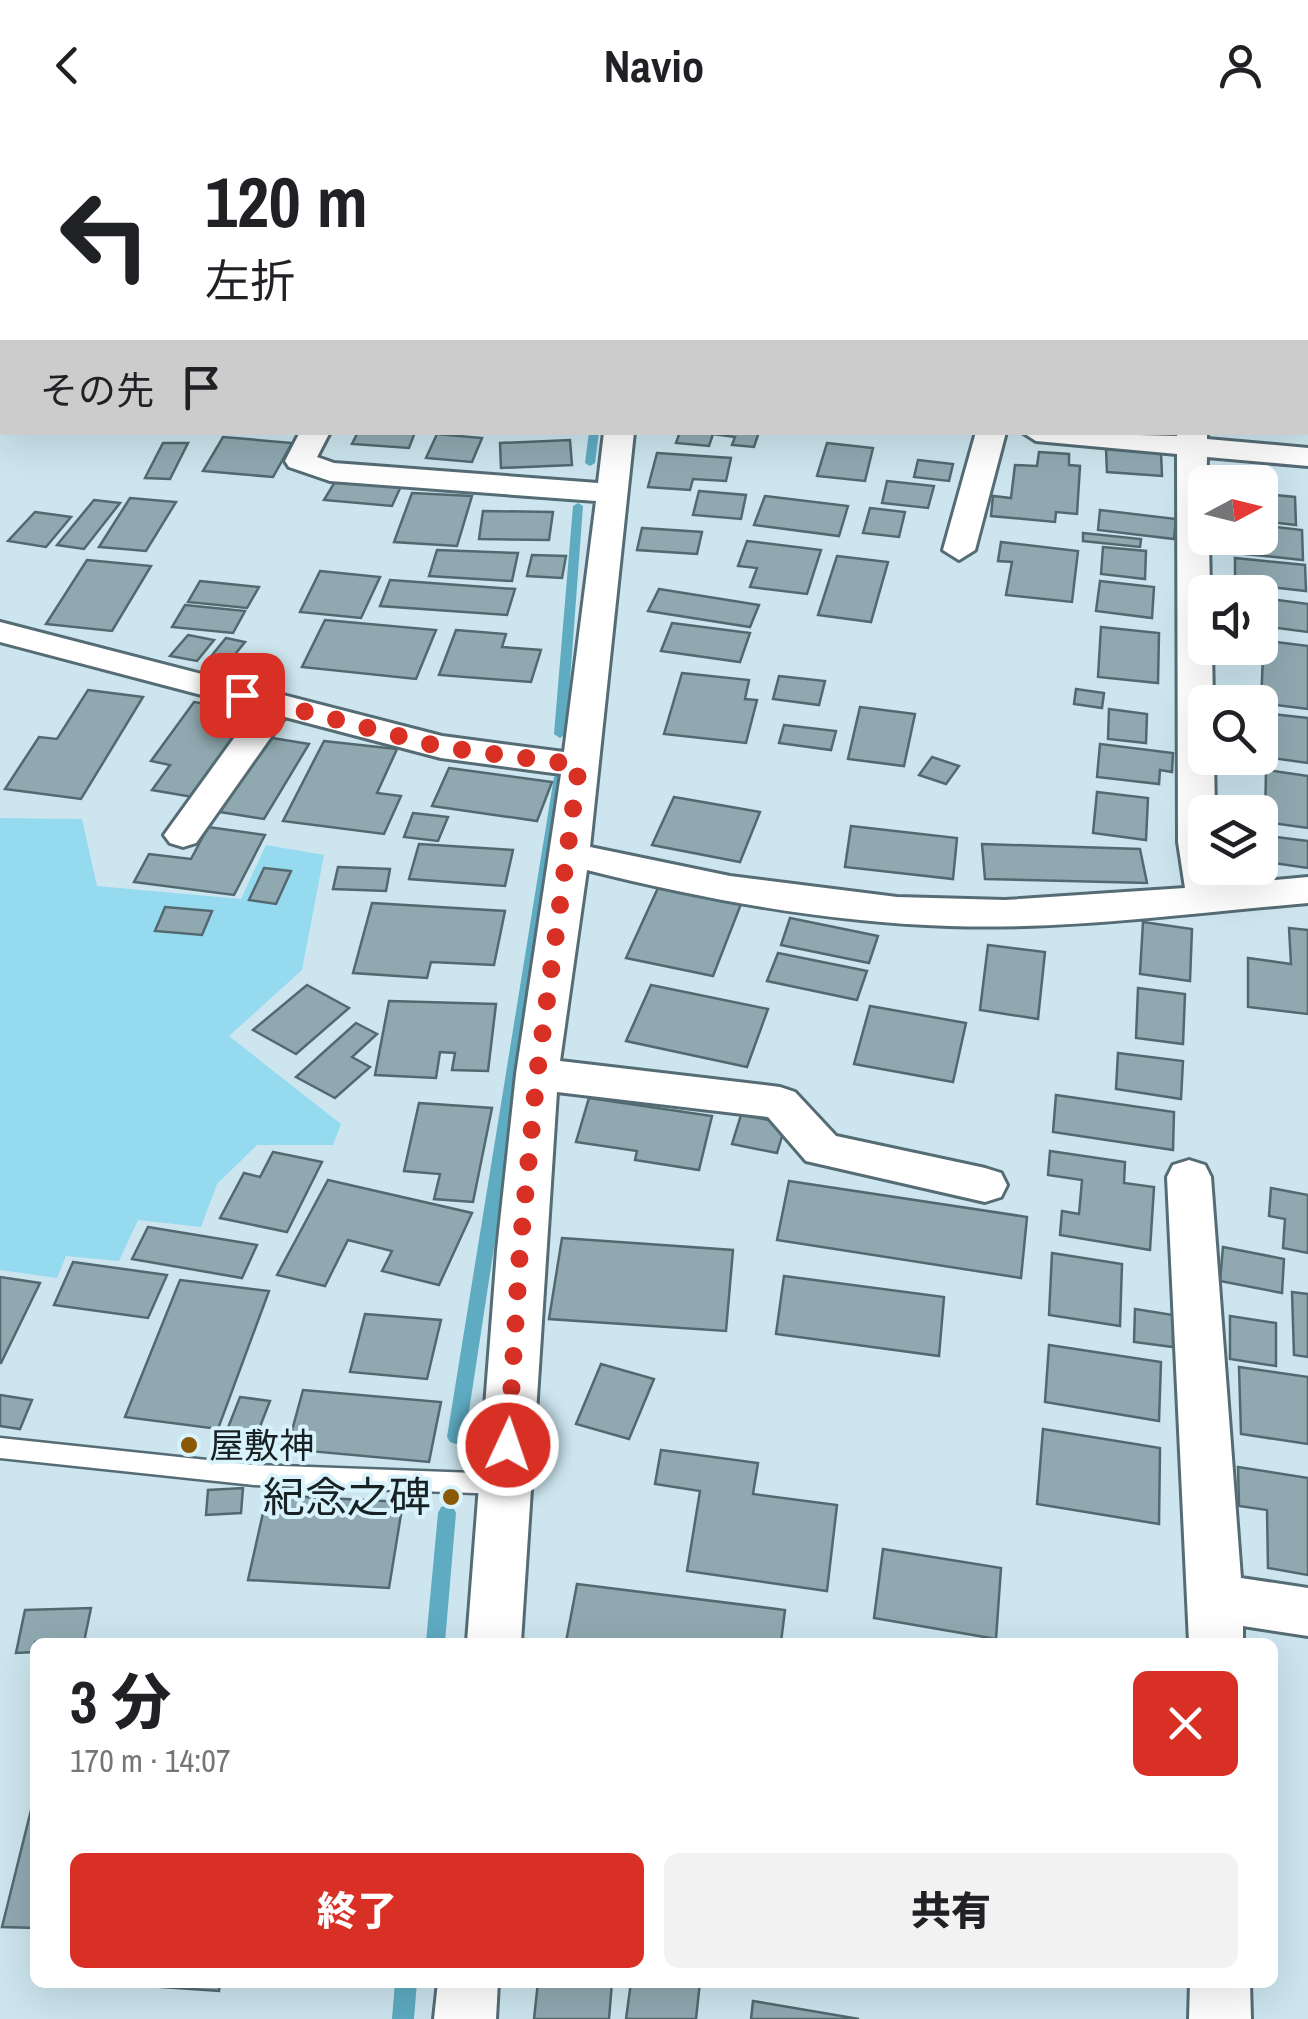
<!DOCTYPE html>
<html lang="ja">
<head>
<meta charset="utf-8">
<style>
  :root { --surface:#fff; --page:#f2f2f2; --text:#202124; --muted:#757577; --accent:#d93025 }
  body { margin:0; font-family:"Archivo Narrow","Noto Sans JP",sans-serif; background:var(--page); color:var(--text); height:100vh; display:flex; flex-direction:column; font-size:38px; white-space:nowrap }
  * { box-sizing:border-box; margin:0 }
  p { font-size:32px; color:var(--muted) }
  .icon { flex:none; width:55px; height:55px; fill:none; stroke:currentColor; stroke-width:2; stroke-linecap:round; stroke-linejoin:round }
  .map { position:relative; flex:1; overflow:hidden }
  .sheet { position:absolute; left:30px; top:1508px; width:1248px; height:350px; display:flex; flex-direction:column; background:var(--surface); border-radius:15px; box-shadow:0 10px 40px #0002 }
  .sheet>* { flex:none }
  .hud { position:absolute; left:0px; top:0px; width:1310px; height:305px; box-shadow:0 10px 40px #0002; background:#fff; color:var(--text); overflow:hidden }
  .needle { width:65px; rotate:83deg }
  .fabs { position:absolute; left:1188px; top:335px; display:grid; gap:20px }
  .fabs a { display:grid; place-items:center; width:90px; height:90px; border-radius:15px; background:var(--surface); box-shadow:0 10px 40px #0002; font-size:50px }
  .pin { position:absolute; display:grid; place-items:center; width:85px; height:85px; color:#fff; margin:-42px; border-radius:20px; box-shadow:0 5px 15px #0006 }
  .me { position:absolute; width:110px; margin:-55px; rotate:3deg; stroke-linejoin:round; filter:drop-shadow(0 0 8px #0008) }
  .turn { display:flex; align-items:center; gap:35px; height:210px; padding:0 40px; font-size:45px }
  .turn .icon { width:130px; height:130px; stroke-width:2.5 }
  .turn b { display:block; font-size:70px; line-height:85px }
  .then { display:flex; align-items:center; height:95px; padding:0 40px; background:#0003; gap:20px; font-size:38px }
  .round { display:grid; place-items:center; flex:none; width:105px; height:105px; border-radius:15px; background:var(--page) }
  .summary { display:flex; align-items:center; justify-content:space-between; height:170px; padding:0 40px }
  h1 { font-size:60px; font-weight:800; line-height:75px }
  .primary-button { display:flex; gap:20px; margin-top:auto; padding:20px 40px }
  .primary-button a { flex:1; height:115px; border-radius:15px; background:var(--accent); color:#fff; font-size:40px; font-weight:800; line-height:115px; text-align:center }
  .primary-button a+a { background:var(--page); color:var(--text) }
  header { display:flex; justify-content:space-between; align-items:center; height:130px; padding:0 40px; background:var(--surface); font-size:45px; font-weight:800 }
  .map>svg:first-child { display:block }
  .green { fill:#96daf0 }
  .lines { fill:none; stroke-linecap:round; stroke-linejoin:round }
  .stream { fill:#5eabc2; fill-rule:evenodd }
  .building { fill:#90a9b1; stroke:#526970; stroke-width:2.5 }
  .service-casing { stroke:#556c74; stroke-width:5 }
  .minor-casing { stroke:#556c74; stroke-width:6 }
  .service { fill:#fff; fill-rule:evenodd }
  .minor { fill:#fff; fill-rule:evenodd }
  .route { stroke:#d93025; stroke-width:18; stroke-dasharray:0 32.4 }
  .poi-dot { fill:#8b5803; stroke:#d9f3fc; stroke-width:4 }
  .labels { text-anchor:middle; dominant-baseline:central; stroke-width:8; stroke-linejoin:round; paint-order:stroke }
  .poi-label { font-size:35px; fill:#182225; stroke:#d9f3fc; text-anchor:start }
  .near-poi-label { font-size:42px; fill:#182225; stroke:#d9f3fc; text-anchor:end }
</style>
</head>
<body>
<header><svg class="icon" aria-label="back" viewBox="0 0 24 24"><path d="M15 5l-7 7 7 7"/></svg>Navio<svg class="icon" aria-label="person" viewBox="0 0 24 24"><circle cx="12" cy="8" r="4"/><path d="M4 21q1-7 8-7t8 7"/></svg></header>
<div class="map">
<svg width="1308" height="1889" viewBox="0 0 1308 1889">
  <rect width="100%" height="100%" fill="#cce5ee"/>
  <polygon class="green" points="0,688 82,689 97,756 241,769 266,715 324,725 302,840 229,906 341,994 333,1015 257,1015 217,1054 201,1097 138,1090 119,1131 66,1126 57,1148 0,1140"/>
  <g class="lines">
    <g class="stream">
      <rect x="640" y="0" width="8" height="2"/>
      <polygon points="589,302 599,302 595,333 590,336 585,333"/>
      <polygon points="578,373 583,376 566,604 560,608 554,604 573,376"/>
      <polygon points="560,643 566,647 465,1307 462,1312 456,1314 450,1312 447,1307 554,647"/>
      <polygon points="447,1375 453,1377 456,1383 445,1512 426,1512 438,1383 441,1377"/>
      <polygon points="395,1852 417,1852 414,1889 392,1889"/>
    </g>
  </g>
  <g class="building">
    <polygon points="358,302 415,302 409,318 352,314"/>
    <polygon points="680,302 759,302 754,317 732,315 735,307 713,304 709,316 676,313"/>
    <polygon points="437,304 482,308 472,332 426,328"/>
    <polygon points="223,307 292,313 273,347 203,341"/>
    <polygon points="570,310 572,335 501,338 500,313"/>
    <polygon points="163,313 188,313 170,349 145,348"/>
    <polygon points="827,313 873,318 865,351 817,346"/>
    <polygon points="1106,319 1161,323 1162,346 1107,342"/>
    <polygon points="1039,322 1069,324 1069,335 1080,336 1077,384 1056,382 1055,392 991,386 993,366 1011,368 1015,335 1037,336"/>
    <polygon points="657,323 731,328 726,351 693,349 690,360 648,357"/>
    <polygon points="918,330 953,334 949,351 914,347"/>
    <polygon points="336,350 401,356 392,376 324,370"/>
    <polygon points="887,351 934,356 928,378 882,373"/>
    <polygon points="699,361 746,365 741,389 693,385"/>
    <polygon points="412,363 472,366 457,416 394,412"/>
    <polygon points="1265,364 1295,367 1296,395 1260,391 1260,371 1265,371"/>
    <polygon points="765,366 848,376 839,406 754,395"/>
    <polygon points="130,368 176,372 146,421 99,417"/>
    <polygon points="94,370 120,373 84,419 57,415"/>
    <polygon points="870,378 905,382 899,407 863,403"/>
    <polygon points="1100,380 1176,389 1174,409 1098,400"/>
    <polygon points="483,381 553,382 549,410 479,409"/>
    <polygon points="35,382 71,387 46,417 8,411"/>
    <polygon points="1260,395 1302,400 1303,430 1246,424 1246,408 1260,408"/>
    <polygon points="642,398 702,402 697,424 637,420"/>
    <polygon points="1083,403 1141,409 1140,417 1083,411"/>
    <polygon points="747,411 821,420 807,464 750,457 757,438 738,436"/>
    <polygon points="1001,412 1078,421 1072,472 1006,465 1012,432 998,431"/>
    <polygon points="1103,417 1146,421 1145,449 1101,444"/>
    <polygon points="437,420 518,423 512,451 429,446"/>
    <polygon points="532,425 566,426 562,448 527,446"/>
    <polygon points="837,426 888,432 871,492 818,485"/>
    <polygon points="1235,428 1305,435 1306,461 1235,453"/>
    <polygon points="87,430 151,436 112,501 46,494"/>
    <polygon points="320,441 380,447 361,488 300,482"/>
    <polygon points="390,450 515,459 507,485 380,476"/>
    <polygon points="200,451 259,457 247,478 188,472"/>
    <polygon points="1100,451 1154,457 1152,488 1096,481"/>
    <polygon points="659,459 759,475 750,497 648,481"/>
    <polygon points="1263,468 1308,474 1308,502 1262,496"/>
    <polygon points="185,475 245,481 233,503 172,497"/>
    <polygon points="325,490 436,500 416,549 302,537"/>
    <polygon points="672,493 750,503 740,532 661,521"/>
    <polygon points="1101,497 1159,503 1158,553 1098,547"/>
    <polygon points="456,500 506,504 502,517 541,520 531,552 439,545"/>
    <polygon points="188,505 214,510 197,531 170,526"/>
    <polygon points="226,508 245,512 223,539 204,535"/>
    <polygon points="1260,510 1308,516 1308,579 1261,573 1263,525 1218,519 1260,518"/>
    <polygon points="682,543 749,550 745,569 757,570 746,613 664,604"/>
    <polygon points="779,546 825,551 819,575 773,569"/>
    <polygon points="1076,559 1104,563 1102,578 1074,574"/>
    <polygon points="88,560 143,567 81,669 5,659 39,607 57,609"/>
    <polygon points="194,572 256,582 198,668 152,660 170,635 151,631"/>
    <polygon points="860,577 915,584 904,636 848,629"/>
    <polygon points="1109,579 1147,584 1146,613 1108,609"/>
    <polygon points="1272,584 1308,588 1308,633 1272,628"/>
    <polygon points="784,595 836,601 831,620 779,613"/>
    <polygon points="266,607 309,614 264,689 220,682"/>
    <polygon points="324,611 397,619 377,663 401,666 384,704 283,691"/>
    <polygon points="1100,614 1173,623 1172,642 1160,640 1159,654 1097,647"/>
    <polygon points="932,627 959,636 946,654 919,645"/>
    <polygon points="449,638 552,652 537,691 432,676"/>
    <polygon points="1266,640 1308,646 1308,698 1265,692"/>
    <polygon points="1097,662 1148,668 1146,710 1093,703"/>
    <polygon points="674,667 760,682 740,732 652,715"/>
    <polygon points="413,683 448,687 438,711 404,707"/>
    <polygon points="851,696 957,708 953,749 845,737"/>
    <polygon points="208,697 265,705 234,765 134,752 149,724 191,729"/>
    <polygon points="1260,705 1308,711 1308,738 1260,731"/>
    <polygon points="419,714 513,720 505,756 409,749"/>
    <polygon points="982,714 1140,719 1147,753 985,749"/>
    <polygon points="338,737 390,739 386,761 333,759"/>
    <polygon points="264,738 291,741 276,774 249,770"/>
    <polygon points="658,758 741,774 713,846 626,828"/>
    <polygon points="372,773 505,781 494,835 431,832 427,848 353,843"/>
    <polygon points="165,777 212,781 202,805 155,801"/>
    <polygon points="790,788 878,806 869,833 781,815"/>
    <polygon points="1143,792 1192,799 1190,851 1140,844"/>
    <polygon points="1289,798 1308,800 1308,884 1248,877 1248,828 1291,834"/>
    <polygon points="988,815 1045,822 1038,889 980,880"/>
    <polygon points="778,823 867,841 857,870 767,851"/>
    <polygon points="307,855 349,878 296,924 253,900"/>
    <polygon points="651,855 768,879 747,937 626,911"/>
    <polygon points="1138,858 1185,864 1183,914 1136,908"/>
    <polygon points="389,871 496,874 488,941 452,940 455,923 440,922 436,948 375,945"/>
    <polygon points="870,876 966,893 953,952 854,934"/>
    <polygon points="356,893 377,904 352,927 370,937 335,968 296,947"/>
    <polygon points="1118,923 1183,931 1181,969 1116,959"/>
    <polygon points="1056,965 1174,982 1173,1020 1053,1002"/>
    <polygon points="589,968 712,986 699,1040 635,1030 637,1021 576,1012"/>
    <polygon points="419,973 492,978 473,1072 434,1069 440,1044 404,1041"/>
    <polygon points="741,985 786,993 777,1023 732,1014"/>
    <polygon points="1050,1021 1125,1032 1124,1053 1154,1057 1150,1120 1060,1105 1062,1081 1079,1084 1082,1050 1048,1045"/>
    <polygon points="273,1022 322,1032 287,1102 220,1088 244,1043 260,1047"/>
    <polygon points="328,1050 472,1083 439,1155 382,1141 392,1121 348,1110 325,1156 277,1145"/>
    <polygon points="789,1051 1027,1087 1021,1148 777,1110"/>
    <polygon points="1271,1058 1308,1065 1308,1123 1283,1118 1285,1089 1269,1086"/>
    <polygon points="148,1097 257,1115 242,1148 132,1129"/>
    <polygon points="562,1108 733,1120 726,1201 549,1189"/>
    <polygon points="1223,1117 1284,1129 1282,1163 1220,1151"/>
    <polygon points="1052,1123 1122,1134 1120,1196 1049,1185"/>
    <polygon points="73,1132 167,1145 148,1188 54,1175"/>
    <polygon points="784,1146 944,1167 939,1226 776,1204"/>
    <polygon points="0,1147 40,1153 1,1233 0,1233"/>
    <polygon points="180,1150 269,1161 218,1299 125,1287"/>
    <polygon points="1292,1162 1308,1164 1308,1227 1294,1225"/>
    <polygon points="1135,1179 1173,1185 1173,1217 1134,1212"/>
    <polygon points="365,1184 441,1190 427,1249 350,1242"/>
    <polygon points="1230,1186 1276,1193 1276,1236 1230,1229"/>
    <polygon points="1049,1215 1161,1232 1159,1291 1045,1272"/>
    <polygon points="601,1234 654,1249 629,1309 576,1294"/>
    <polygon points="1239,1237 1308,1247 1308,1314 1241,1304"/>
    <polygon points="303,1260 441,1272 429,1332 287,1319"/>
    <polygon points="0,1265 32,1270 20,1299 0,1296"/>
    <polygon points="240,1267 270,1271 250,1322 220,1318"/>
    <polygon points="1043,1299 1160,1318 1159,1394 1037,1374"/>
    <polygon points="661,1320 758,1333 753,1364 837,1375 827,1461 687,1441 700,1361 655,1354"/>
    <polygon points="1238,1337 1308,1348 1308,1445 1268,1438 1267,1380 1239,1376"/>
    <polygon points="243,1358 241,1383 206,1385 208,1360"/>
    <polygon points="267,1365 403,1372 389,1458 248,1450"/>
    <polygon points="883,1419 1001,1438 996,1509 874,1488"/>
    <polygon points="577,1454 785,1480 781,1512 566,1512"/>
    <polygon points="91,1478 84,1512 35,1512 35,1522 16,1523 25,1480"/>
    <polygon points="35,1664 35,1798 2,1797"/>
    <polygon points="149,1852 220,1852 219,1861 148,1856"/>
    <polygon points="538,1852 612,1852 609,1889 534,1889"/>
    <polygon points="631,1852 700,1852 696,1889 626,1889"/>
    <polygon points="753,1871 859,1889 751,1889"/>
  </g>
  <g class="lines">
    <g class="service-casing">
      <polygon id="service" points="0,1308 254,1335 503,1344 511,1347 515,1354 511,1361 503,1364 254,1355 0,1328"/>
    </g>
    <g class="minor-casing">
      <g id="minor">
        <polygon points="657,0 681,0 681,2 658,2"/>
        <polygon points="854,0 878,0 878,2 855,2"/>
        <polygon points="2,90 2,108 0,109 0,91"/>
        <rect x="0" y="137" width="2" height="16"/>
        <rect x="0" y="186" width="2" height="16"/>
        <path d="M300,302H330L317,327L334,333L598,353L604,302H634L590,717L730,746L897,767L1005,770L1185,758L1178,712L1177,324L1036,311L1022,302L1177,306V302H1207V309L1308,318V336L1207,327L1205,408H1209L1210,462H1205V518H1212L1213,572H1205V628H1214L1215,682H1205V738H1220L1223,755L1308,747V773C1189,783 1069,800 949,796C827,792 706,770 587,740L560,931L780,957L795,962L836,1006L985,1038L1001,1043L1007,1055L1001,1067L985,1072L806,1031L768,987L557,962L521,1512H467L497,1120L516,944L561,644L441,628L285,587L196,713L183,717L170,713L164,705L255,579L0,512V492L442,606L564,622L596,371L330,351L289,337L285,331Z"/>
        <polygon points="976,302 1006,302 975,420 959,430 943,420"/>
        <polygon points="1189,1030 1205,1035 1211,1047 1241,1448 1308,1458 1308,1506 1243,1496 1243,1512 1189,1512 1167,1047 1173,1035"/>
        <polygon points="438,1852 498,1852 496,1889 434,1889"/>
        <polygon points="1190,1852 1250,1852 1251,1889 1189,1889"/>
      </g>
    </g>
    <use href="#service" class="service"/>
    <use href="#minor" class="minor"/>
  </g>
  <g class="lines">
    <polyline class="route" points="242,565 441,617 579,635 537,944 520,1120 508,1315"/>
  </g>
  <g class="poi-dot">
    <circle cx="189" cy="1315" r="10"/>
    <circle cx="451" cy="1367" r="10"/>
  </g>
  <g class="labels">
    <g class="poi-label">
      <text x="209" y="1315">屋敷神</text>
    </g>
    <g class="near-poi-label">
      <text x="431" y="1367">紀念之碑</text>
    </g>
  </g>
</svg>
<div class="fabs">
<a><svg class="needle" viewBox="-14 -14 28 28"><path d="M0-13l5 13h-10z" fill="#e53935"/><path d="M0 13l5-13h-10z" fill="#757577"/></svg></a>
<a><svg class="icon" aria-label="sound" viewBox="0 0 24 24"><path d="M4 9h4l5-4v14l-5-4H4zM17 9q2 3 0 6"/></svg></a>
<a><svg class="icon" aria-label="search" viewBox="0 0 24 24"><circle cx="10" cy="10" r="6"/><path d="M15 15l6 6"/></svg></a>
<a><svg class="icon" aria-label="layers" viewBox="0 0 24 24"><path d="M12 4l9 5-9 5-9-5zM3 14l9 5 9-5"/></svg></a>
</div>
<div class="pin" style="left:242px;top:565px;background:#d93025"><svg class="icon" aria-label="arrive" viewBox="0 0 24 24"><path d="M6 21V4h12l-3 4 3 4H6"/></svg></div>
<svg class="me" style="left:508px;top:1315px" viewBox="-20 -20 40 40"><circle r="17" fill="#d93025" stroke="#fff" stroke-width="3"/><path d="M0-11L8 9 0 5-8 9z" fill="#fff"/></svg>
<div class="hud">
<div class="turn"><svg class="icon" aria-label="left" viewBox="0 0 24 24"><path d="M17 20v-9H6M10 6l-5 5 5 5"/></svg><div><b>120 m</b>左折</div></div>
<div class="then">その先<svg class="icon" aria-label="arrive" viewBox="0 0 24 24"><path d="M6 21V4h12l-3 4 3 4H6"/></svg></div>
</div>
<section class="sheet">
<div class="summary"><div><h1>3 分</h1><p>170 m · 14:07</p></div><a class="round" style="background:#d93025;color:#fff"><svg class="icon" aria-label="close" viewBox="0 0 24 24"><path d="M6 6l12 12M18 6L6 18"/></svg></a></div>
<div class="primary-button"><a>終了</a><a>共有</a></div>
</section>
</div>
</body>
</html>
